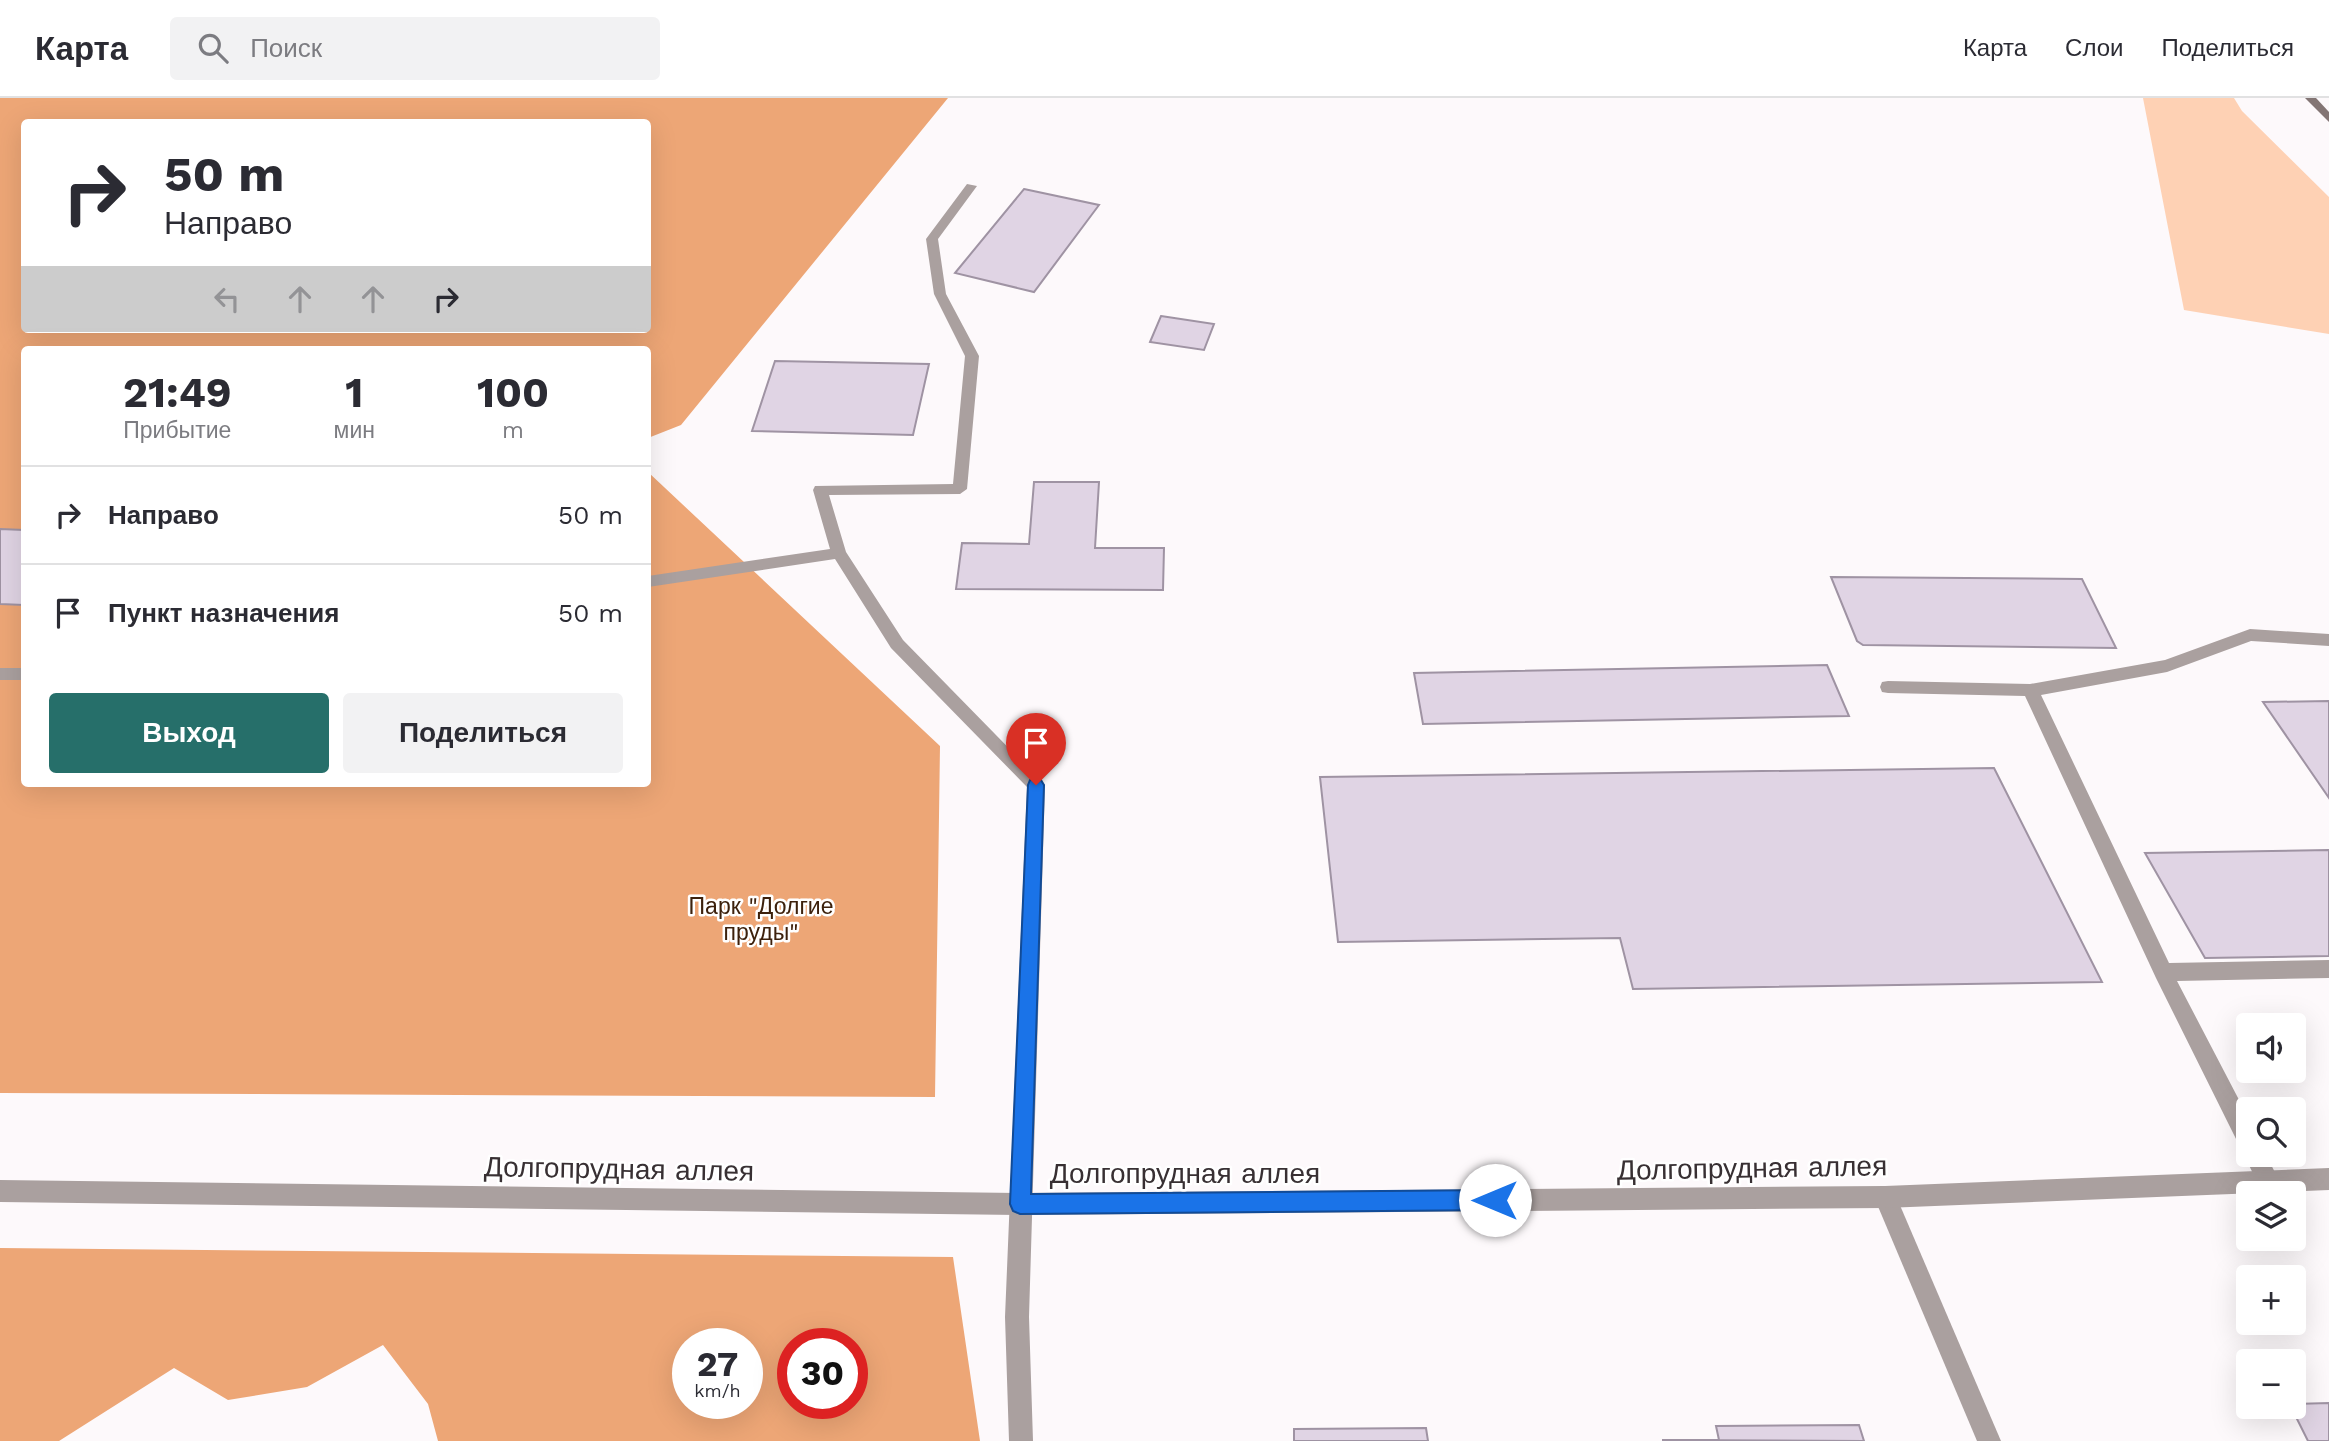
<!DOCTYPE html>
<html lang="ru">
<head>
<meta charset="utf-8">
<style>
  :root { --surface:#fff; --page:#f2f2f3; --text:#2b2b33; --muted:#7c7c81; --line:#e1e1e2; --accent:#266f6a }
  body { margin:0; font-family:"Work Sans",sans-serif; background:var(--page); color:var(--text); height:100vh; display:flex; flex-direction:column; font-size:26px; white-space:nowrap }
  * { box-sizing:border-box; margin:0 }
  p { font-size:23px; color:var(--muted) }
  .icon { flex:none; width:38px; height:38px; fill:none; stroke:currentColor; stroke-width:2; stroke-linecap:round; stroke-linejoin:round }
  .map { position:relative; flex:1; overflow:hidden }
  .drawer { position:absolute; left:21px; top:248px; width:630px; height:441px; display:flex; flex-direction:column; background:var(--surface); border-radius:7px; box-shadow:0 7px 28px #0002 }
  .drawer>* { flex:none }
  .guide { position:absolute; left:21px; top:21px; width:630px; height:214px; border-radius:7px; box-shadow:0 7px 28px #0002; background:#fff; color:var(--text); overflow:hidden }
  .tools { position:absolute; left:2236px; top:915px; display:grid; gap:14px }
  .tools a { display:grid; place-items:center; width:70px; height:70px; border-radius:7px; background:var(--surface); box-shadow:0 7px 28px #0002; font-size:35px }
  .speed { position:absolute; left:672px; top:1230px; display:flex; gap:14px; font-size:35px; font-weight:700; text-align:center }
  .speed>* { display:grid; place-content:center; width:91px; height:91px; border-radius:50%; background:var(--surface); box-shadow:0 7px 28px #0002; line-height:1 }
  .speed small { font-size:18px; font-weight:400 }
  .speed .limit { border:10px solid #d22; background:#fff; color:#111 }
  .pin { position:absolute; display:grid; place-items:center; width:60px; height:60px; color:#fff; margin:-72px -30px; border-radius:50% 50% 50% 0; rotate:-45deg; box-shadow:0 0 7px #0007 }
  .pin .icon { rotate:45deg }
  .me { position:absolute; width:77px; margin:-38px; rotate:270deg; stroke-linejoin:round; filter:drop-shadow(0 0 5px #0008) }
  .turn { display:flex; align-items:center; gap:24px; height:147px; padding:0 28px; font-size:32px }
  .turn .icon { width:91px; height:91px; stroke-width:2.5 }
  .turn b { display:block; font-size:49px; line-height:60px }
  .lanes { display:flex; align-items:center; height:66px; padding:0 28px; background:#0003; justify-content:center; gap:35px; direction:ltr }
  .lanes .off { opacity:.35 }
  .eta { display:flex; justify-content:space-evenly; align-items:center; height:119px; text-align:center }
  .eta b { font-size:42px; font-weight:700; line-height:49px }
  .cta { display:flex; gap:14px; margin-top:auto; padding:14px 28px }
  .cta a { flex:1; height:80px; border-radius:7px; background:var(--accent); color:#fff; font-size:28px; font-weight:700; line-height:80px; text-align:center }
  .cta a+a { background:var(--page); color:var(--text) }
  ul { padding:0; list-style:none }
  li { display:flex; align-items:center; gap:21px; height:98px; padding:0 28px; border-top:2px solid var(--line) }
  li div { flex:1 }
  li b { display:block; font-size:26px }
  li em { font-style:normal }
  header { display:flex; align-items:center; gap:42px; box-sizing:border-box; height:98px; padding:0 35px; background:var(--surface); border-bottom:2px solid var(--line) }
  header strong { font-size:33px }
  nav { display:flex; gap:38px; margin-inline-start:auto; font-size:24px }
  .search { width:490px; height:63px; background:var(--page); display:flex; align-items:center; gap:18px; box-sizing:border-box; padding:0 24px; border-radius:7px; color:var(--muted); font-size:26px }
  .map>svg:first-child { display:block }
  .green { fill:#fed1b4 }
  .forest { fill:#eda676; fill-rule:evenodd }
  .building { fill:#e0d4e4; stroke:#9f93a3; stroke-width:2 }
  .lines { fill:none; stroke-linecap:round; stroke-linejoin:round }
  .lane { fill:#aaa09f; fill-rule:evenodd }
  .street { fill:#aaa09f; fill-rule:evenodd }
  .secondary { fill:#837574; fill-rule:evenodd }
  .route { fill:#1a73e8; stroke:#114b97; stroke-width:2 }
  .labels { text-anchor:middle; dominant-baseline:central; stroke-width:5; stroke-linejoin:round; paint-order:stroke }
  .park-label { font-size:23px; fill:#3d210c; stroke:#fff }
  .near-street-label { font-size:28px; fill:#383033; stroke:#fff }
</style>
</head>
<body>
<header>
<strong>Карта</strong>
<div class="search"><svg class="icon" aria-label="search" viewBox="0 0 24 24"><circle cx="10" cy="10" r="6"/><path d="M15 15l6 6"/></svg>Поиск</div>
<nav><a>Карта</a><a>Слои</a><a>Поделиться</a></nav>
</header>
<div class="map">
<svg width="2329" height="1343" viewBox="0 0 2329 1343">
  <rect width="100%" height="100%" fill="#fdf9fb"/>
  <polygon class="green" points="2143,0 2234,0 2242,13 2329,99 2329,236 2184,212"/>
  <g class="forest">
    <path d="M0,0H948L681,327L648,340V252H24V686H648V374L940,648L935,999L0,995ZM24,24H648V231H24Z"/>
    <path d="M0,1150L953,1159L980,1343H438L428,1306L383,1247L307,1289L228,1302L174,1270L59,1343H0ZM688,1246H747V1306H688ZM793,1246H852V1306H793Z"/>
  </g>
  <g class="building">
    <polygon points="1024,91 1099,107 1034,194 955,175"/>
    <polygon points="1161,218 1214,226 1204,252 1150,244"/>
    <polygon points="775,263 929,266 913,337 752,333"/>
    <polygon points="1034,384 1099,384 1095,450 1164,450 1163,492 956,491 962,445 1029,446"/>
    <polygon points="0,431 24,432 24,507 0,506"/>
    <polygon points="1831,479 2082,481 2116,550 1863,547 1857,543"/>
    <polygon points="1827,567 1849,618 1423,626 1414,575"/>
    <polygon points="2329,603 2329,700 2263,604"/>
    <polygon points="1994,670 2102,884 1633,891 1620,840 1338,844 1320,679"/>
    <polygon points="2329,752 2329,858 2205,860 2145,755"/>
    <polygon points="2329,1305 2329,1343 2308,1343 2291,1309 2294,1306"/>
    <polygon points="1859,1327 1864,1343 1662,1342 1719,1342 1716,1328"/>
    <polygon points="1426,1330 1428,1343 1294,1343 1294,1331"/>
  </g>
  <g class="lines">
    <g class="lane">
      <polygon points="967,86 977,88 938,141 946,196 979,258 967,391 960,396 829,397 846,454 903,542 1045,687 1029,1219 1033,1343 1009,1343 1005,1219 1027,689 891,550 835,461 648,489 648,478 830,451 813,392 815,388 953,386 965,258 934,196 926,141"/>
      <polygon points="2250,531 2329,536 2329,548 2251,543 2167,574 2041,597 2169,865 2329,862 2329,880 2177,883 2249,1021 2249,1057 2266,1057 2280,1084 2277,1092 2269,1095 2261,1092 2244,1057 2246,1053 2241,1051 2156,880 2025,598 1888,595 1882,594 1880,589 1882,584 1888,583 2030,586 2165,562"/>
      <rect x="0" y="570" width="24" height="12"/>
      <polygon points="1885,1088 1893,1091 2001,1343 1977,1343 1874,1099 1877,1091"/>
    </g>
    <polygon class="street" points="2329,1070 2329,1092 1885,1110 1020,1117 0,1104 0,1082 1020,1095 1885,1088"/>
    <polygon class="secondary" points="2305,0 2316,0 2329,14 2329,24"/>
  </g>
  <polygon class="route" points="1036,680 1041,682 1044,687 1031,1096 1495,1092 1502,1095 1505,1102 1502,1109 1495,1112 1020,1116 1013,1113 1010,1106 1028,687 1030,682"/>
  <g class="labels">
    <g class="park-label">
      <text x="761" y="808">Парк "Долгие<tspan x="761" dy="26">пруды"</tspan></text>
    </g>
    <g class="near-street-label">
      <text transform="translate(1752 1070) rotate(-1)">Долгопрудная аллея</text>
      <text transform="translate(619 1071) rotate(1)">Долгопрудная аллея</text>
      <text x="1185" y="1075">Долгопрудная аллея</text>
    </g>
  </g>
</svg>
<div class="tools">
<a><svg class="icon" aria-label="sound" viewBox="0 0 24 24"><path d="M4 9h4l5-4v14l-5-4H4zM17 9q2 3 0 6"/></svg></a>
<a><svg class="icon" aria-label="search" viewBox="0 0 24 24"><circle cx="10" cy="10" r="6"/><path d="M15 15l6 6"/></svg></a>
<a><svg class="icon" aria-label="layers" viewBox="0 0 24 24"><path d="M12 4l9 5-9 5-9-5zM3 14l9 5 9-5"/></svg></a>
<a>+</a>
<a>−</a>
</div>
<div class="speed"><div>27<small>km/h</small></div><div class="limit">30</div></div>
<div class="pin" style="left:1036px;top:687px;background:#d93025"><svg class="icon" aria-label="arrive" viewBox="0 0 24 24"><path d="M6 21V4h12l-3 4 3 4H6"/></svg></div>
<svg class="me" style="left:1495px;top:1102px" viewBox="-20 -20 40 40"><circle r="19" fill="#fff"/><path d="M0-13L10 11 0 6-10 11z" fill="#1a73e8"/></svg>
<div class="guide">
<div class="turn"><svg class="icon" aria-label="right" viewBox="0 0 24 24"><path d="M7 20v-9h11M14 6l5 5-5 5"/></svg><div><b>50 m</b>Направо</div></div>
<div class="lanes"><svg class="icon off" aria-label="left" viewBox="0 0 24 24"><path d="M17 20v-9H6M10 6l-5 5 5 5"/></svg><svg class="icon off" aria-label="ahead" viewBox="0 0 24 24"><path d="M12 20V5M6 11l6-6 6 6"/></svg><svg class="icon off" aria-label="ahead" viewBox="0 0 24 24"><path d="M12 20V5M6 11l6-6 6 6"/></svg><svg class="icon" aria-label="right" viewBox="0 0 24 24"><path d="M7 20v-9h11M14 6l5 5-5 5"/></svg></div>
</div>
<section class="drawer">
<div class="eta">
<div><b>21:49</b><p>Прибытие</p></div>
<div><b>1</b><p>мин</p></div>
<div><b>100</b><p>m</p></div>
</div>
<ul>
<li><svg class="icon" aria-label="right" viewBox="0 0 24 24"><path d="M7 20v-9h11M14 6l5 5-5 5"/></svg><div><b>Направо</b></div><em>50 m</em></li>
<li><svg class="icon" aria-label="arrive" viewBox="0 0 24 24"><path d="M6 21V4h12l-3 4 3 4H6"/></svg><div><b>Пункт назначения</b></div><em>50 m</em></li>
</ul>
<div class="cta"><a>Выход</a><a>Поделиться</a></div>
</section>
</div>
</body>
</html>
